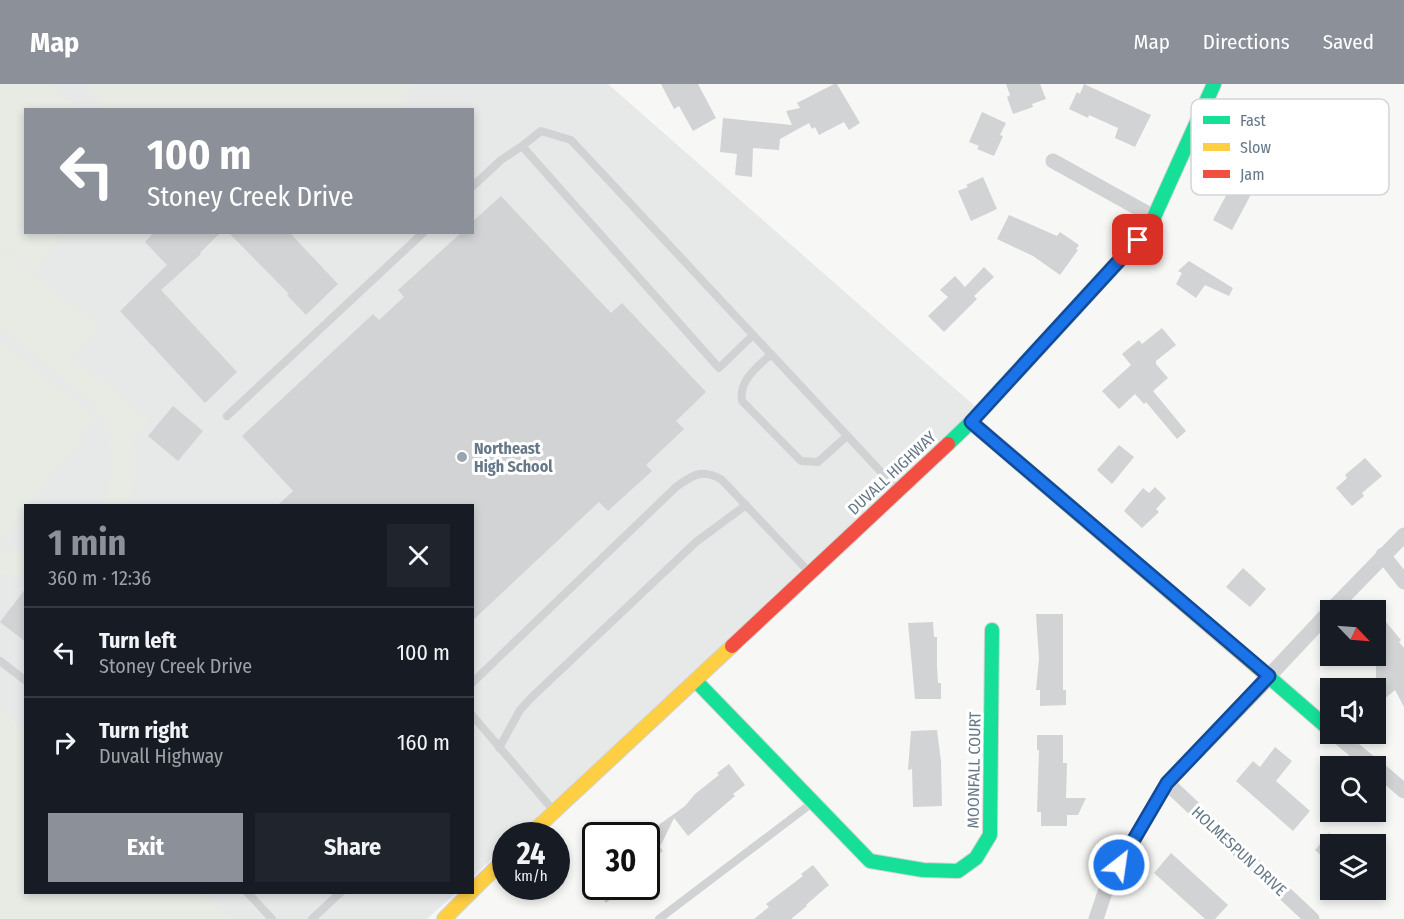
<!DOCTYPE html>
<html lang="en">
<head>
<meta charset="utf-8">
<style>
  :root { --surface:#171b24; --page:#20242c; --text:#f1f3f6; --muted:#9ea1a6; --line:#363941; --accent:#8c9099 }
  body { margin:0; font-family:"Fira Sans Condensed",sans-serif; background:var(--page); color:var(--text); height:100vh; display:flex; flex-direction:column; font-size:22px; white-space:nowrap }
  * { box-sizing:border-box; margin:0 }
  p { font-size:20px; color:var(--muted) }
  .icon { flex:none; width:33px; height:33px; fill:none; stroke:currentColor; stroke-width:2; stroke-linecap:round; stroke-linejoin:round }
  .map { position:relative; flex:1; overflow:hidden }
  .details { position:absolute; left:24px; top:420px; width:450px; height:390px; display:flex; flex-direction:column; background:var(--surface); border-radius:0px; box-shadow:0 3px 9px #0003 }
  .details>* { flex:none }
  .guide { position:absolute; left:24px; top:24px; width:450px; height:126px; border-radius:0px; box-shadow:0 3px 9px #0003; background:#8c9099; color:#fff; overflow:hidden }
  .needle { width:39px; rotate:115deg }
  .fabs { position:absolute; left:1320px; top:516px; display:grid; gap:12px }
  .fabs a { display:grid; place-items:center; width:66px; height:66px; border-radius:0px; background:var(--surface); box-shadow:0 3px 9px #0003; font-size:30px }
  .speed { position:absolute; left:492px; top:738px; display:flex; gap:12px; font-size:30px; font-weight:700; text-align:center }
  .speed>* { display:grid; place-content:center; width:78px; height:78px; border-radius:50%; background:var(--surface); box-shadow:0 3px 9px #0003; line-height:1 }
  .speed small { font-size:15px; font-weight:400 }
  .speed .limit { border:3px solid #111; border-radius:9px; background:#fff; color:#111 }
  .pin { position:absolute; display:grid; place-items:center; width:51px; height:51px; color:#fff; margin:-26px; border-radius:12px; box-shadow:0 3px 9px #0006 }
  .me { position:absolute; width:66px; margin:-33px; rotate:30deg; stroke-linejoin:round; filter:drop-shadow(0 0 4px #0008) }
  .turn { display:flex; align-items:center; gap:21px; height:126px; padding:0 24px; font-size:27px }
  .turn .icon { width:78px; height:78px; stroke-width:2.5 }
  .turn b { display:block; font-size:42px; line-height:51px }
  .round { display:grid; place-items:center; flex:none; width:63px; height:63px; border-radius:0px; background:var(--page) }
  .head { display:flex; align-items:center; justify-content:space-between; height:102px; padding:0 24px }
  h1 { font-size:36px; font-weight:700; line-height:45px; color:var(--accent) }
  .button { display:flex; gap:12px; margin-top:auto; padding:12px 24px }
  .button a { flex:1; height:69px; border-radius:0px; background:var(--accent); color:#fff; font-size:24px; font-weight:700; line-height:69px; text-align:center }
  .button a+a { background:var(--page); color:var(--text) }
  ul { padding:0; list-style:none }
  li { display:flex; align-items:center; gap:18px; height:90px; padding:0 24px; border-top:2px solid var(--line) }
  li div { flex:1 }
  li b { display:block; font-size:22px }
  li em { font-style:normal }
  header { display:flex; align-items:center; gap:36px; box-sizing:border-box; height:84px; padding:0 30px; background:var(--accent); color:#fff }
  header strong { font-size:28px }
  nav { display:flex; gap:33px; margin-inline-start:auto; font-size:21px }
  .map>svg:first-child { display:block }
  .built { fill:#e7e9e9; fill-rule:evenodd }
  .green { fill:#e7ebe4 }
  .building { fill:#d2d3d4 }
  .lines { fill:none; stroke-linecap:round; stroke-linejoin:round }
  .fast-casing { stroke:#d2d4d6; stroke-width:16 }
  .slow-casing { stroke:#d2d4d6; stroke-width:16 }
  .jam-casing { stroke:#d2d4d6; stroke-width:16 }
  .lane { stroke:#d1d2d3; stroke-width:8 }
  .street { stroke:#d1d2d3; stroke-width:15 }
  .fast { stroke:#16e098; stroke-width:14 }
  .slow { stroke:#ffcf43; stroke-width:14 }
  .jam { stroke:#f24e42; stroke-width:14 }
  .route-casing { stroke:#114b97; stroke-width:15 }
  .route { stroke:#1a73e8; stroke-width:10 }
  .poi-dot { fill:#99a4ae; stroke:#fff; stroke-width:2 }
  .labels { text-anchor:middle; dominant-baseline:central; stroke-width:6; stroke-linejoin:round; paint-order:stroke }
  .poi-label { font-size:16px; font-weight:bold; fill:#667888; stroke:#fff; text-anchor:start }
  .street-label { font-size:16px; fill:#667888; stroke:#fff }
  .key { fill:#fff; stroke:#d1d6db; stroke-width:1.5 }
  .key-label { font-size:16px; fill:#667888 }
</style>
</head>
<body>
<header>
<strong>Map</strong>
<nav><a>Map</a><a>Directions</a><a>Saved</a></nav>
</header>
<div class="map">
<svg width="1404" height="835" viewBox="0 0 1404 835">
  <rect width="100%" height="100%" fill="#f7f7f6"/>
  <g class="built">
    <path d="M0,0H608L977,324L517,751L506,752L505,762L473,793L472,422H26L25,649L0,626ZM26,26H472V148H26Z"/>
    <polygon points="201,809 456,809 427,835 230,835"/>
  </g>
  <g class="green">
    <polygon points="0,0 49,0 80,25 26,26 26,148 65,149 34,187 0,160"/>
    <polygon points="85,0 417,0 397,25 107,26"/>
    <path d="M0,163L99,241L73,274L149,334L136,353L133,351C138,376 137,398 127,421H101C121,387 115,350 92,319L0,244Z"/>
    <polygon points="0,256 98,334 29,421 26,422 25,426 2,456 0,454"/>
    <polygon points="0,466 25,469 25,492 0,490"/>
    <polygon points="0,626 25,649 26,808 201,809 230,835 0,835"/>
  </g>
  <g class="building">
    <polygon points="661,0 698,0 716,34 693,47 679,22 674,25"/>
    <polygon points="834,0 837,0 860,39 849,46 844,38 819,51 815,43 812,45 809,39 780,55 779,66 753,64 752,93 735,91 737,70 720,68 723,34 792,41 786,27 800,24 797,19"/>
    <polygon points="1006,0 1040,0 1046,15 1032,20 1033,23 1013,30 1007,13 1010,11"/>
    <polygon points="1084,0 1151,31 1135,63 1115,54 1118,44 1089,31 1088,34 1069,25 1077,8 1080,10"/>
    <polygon points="982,28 1006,39 1000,51 1003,52 994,72 977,65 979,62 969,58"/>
    <polygon points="1254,51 1284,65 1265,108 1255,103 1232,146 1213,136 1238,89 1236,88"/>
    <polygon points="983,93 997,125 971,137 958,107 968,103 966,101"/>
    <polygon points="501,112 611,229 622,219 706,308 676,337 684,345 646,381 652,387 608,427 599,418 472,537 472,422 277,422 293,407 242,352 373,230 379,236 404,213 398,206 462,148 472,148 472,138"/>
    <polygon points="1009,131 1057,152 1060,148 1079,161 1076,165 1078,166 1060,191 1033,172 997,155"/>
    <polygon points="154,148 221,148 200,169 201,170 161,206 237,288 205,319 120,227 167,181 145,158"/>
    <polygon points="228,148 289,148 338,200 306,231 287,211 289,210"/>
    <polygon points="1189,177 1233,204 1229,212 1205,201 1196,214 1176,200 1182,189 1178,187"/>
    <polygon points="984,183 994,193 974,212 977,215 944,248 928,232 948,213 940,206 955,192 965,203"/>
    <polygon points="1162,244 1176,261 1156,277 1156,280 1168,294 1153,307 1186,347 1177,355 1146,318 1144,320 1135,310 1119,325 1102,307 1131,281 1122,270 1139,256 1142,260"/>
    <polygon points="173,322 203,347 178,377 148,352"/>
    <polygon points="1119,361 1134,373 1112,400 1097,386"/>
    <polygon points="1365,374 1382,392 1362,409 1364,412 1352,422 1336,404 1347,394 1345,391"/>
    <polygon points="1155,403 1166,414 1156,425 1159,428 1142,444 1124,427 1143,404 1149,409"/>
    <polygon points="1243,484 1266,505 1250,523 1226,503"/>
    <polygon points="26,504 26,558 0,538"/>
    <polygon points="1376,526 1401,556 1399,558 1404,564 1404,623 1395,606 1376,622"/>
    <polygon points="1036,530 1063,530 1063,606 1066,606 1066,621 1040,622 1040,606 1036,606 1039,575"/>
    <polygon points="933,538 934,553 937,553 937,583 938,599 941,599 941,615 915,615 908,539"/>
    <polygon points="937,646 941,677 942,722 913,723 912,685 908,686 911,647"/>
    <polygon points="1037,651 1063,651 1063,679 1067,679 1066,714 1086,714 1078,731 1067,731 1067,742 1041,742 1041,728 1037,728 1039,666 1037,666"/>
    <polygon points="1275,663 1292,677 1276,697 1310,727 1293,747 1236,697 1253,677 1260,683"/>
    <polygon points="729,680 745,701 733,710 735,712 688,752 674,734 660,763 663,767 646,779 646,750 685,722 695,710 719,691 717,689"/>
    <polygon points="1330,748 1330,780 1315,766"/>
    <polygon points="1171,769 1228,821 1215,835 1205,835 1154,789"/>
    <polygon points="813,781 829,801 806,821 807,822 791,835 754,835 769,823 766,820 803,792 801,790"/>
    <polygon points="594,802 627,802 606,819"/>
  </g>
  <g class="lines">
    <g class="fast-casing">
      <g id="fast">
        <polyline points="948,360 971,338 1138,156 1154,133 1214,0"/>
        <polyline points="1262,587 1330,646"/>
        <polyline points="696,597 870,777 923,786 958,787 976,774 990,751 992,546"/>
      </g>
    </g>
    <g class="slow-casing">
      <g id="slow">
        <polyline points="971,338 1262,587"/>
        <polyline points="528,752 732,562"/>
        <polyline points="472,807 506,774"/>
        <polyline points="444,835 471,808"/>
      </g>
    </g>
    <g class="jam-casing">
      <polyline id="jam" points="732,562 948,360"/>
    </g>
    <g class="lane">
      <polyline points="472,103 501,76 522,62"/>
      <polyline points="753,251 719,284 522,62 541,47 571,56 897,405"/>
      <path d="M771,270C757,284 739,295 742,317L801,377L818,378L847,352"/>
      <polyline points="227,332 424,148"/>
      <polyline points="0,577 26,597"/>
      <path d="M472,599L676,403C692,391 703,384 722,396L809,488"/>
      <polyline points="472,631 553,726"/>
      <polyline points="499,664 520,626 532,613 696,458 746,421"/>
      <polyline points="247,808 272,835"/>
      <polyline points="312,835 341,808"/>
      <polyline points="659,835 812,719"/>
    </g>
    <g class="street">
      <polyline points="1053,77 1154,133"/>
      <polyline points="1383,471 1404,498"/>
      <polyline points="1331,526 1404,451"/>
      <polyline points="1269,592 1330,527"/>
      <polyline points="1335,650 1374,682"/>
      <polyline points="1376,683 1404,707"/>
      <polyline points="1167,699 1312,835"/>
      <polyline points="1096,835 1107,802 1167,699 1269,594"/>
    </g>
    <use href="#fast" class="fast"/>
    <use href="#slow" class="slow"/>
    <use href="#jam" class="jam"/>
  </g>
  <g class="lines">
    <g class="route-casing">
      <polyline id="route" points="1119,781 1167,699 1269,592 971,338 1138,156"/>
    </g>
    <use href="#route" class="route"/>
  </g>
  <circle class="poi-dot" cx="462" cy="373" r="6"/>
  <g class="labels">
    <g class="poi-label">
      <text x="474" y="364">Northeast<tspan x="474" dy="18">High School</tspan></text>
    </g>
    <g class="street-label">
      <text transform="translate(892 389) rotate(-43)">DUVALL HIGHWAY</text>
      <text transform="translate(974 686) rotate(-89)">MOONFALL COURT</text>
      <text transform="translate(1239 767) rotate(43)">HOLMESPUN DRIVE</text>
    </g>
  </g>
  <rect x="1191" y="15" width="198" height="96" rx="9" class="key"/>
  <rect x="1203" y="32" width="27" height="8" fill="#16e098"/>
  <rect x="1203" y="59" width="27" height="8" fill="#ffcf43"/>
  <rect x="1203" y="86" width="27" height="8" fill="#f24e42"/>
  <g class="key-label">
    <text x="1240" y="42">Fast</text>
    <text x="1240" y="69">Slow</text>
    <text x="1240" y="96">Jam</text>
  </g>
</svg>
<div class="fabs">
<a><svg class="needle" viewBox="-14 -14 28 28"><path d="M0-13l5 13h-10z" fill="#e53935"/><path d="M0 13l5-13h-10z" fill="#9ea1a6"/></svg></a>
<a><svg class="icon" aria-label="sound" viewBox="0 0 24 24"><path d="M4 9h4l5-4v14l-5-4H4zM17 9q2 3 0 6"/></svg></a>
<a><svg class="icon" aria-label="search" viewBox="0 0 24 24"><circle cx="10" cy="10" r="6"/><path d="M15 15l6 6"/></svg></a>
<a><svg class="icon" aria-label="layers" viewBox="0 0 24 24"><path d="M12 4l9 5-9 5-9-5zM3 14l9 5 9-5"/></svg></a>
</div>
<div class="speed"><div>24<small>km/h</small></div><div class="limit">30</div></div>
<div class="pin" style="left:1138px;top:156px;background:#d93025"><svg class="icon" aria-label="arrive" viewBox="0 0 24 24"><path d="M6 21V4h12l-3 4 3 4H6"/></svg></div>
<svg class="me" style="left:1119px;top:781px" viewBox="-20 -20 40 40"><circle r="17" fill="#1a73e8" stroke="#fff" stroke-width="3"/><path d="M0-11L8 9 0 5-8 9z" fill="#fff"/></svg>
<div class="guide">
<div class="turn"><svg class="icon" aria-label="left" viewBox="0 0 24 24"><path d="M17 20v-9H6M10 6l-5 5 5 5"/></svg><div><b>100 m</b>Stoney Creek Drive</div></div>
</div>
<section class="details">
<div class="head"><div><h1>1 min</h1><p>360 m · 12:36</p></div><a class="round"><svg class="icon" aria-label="close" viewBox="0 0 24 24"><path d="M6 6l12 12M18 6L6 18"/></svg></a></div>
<ul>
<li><svg class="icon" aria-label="left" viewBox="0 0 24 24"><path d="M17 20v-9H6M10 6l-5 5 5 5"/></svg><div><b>Turn left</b><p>Stoney Creek Drive</p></div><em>100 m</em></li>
<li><svg class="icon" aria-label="right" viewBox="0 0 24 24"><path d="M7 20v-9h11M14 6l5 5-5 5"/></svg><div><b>Turn right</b><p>Duvall Highway</p></div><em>160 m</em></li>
</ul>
<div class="button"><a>Exit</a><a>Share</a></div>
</section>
</div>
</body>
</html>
